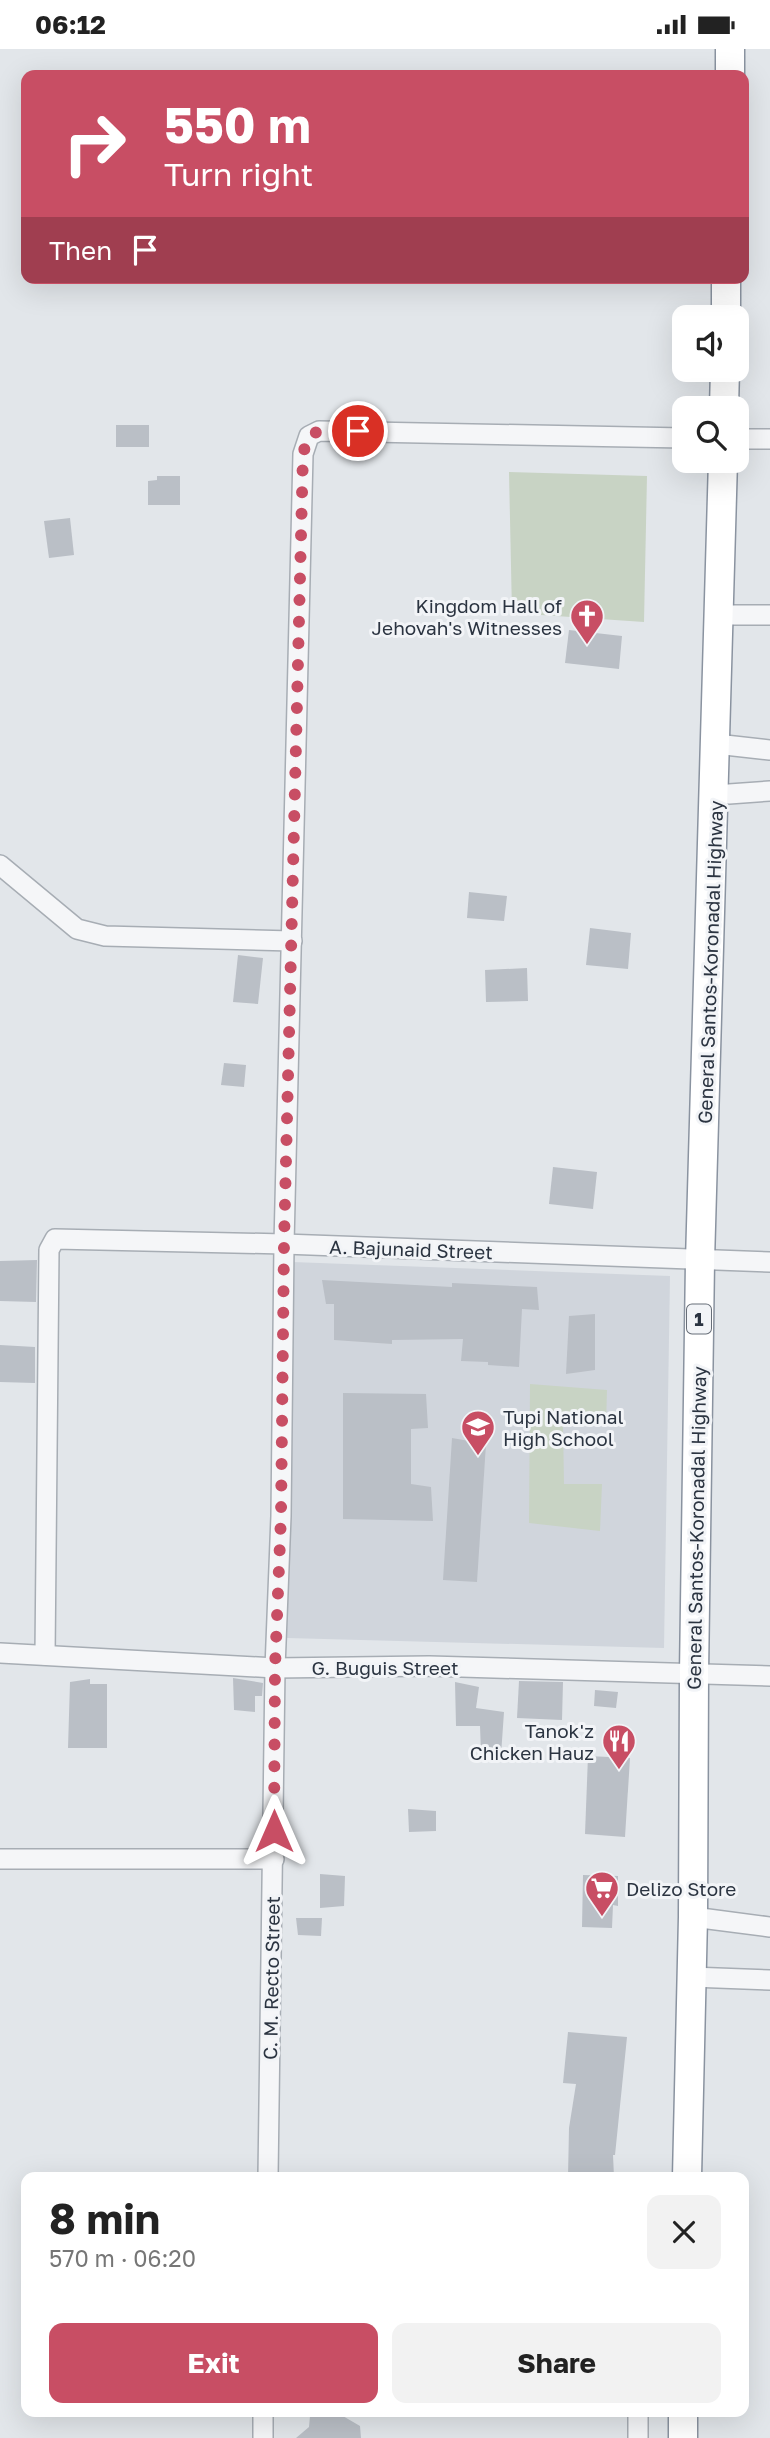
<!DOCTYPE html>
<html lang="en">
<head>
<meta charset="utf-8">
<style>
  :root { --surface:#fff; --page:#f2f2f2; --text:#222; --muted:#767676; --accent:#c84e64 }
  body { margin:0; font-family:"Golos Text",sans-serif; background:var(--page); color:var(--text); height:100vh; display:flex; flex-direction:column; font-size:26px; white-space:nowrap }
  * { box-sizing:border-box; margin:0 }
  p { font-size:23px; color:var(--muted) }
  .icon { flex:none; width:38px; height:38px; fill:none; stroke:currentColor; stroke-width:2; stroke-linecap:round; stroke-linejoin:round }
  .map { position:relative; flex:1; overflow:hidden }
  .sheet { position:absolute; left:21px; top:2123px; width:728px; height:245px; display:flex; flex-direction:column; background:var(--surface); border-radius:14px; box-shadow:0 7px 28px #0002 }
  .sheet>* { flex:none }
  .banner { position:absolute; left:21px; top:21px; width:728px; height:214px; border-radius:14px; box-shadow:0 7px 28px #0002; background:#c84e64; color:#fff; overflow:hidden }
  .buttons { position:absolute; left:672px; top:256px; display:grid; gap:14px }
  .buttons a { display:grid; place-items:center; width:77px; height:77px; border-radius:14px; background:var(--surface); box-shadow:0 7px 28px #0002; font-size:35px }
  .pin { position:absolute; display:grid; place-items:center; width:60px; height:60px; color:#fff; margin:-30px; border:4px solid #fff; border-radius:50%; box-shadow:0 2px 7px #0007 }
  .me { position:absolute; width:77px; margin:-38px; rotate:0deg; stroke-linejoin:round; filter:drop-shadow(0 0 5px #0008) }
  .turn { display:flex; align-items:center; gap:24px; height:147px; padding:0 28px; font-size:32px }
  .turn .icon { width:91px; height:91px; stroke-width:2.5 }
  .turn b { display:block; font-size:49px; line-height:60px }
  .then { display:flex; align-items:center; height:66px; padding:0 28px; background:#0003; gap:14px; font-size:26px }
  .round { display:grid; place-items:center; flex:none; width:74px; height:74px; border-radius:14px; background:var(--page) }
  .headline { display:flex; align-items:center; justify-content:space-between; height:119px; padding:0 28px }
  h1 { font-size:42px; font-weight:700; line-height:52px }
  .cta { display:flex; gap:14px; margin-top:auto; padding:14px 28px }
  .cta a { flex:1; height:80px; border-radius:14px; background:var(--accent); color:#fff; font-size:28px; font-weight:700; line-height:80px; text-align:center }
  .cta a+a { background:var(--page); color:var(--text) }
  .status { display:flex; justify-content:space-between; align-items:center; height:49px; padding:0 35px; background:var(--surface); direction:ltr }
  .status svg { height:19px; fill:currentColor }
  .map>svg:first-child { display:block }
  .built { fill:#d0d5dc }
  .green { fill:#c8d3c4 }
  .building { fill:#babfc6 }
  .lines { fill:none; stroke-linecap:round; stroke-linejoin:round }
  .minor-casing { stroke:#a7adb4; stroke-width:22 }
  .highway-casing { stroke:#8a93a0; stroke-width:31 }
  .minor { stroke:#f5f6f8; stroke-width:19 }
  .highway { stroke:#fff; stroke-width:28 }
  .route { stroke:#c84e64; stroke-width:12; stroke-dasharray:0 21.6 }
  .labels { text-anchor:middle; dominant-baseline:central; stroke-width:6; stroke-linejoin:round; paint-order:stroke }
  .shield { fill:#f2f4f7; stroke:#676e78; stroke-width:2 }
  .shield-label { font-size:18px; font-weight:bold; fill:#2b3441 }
  .poi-label { font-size:19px; fill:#2b3441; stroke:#f2f4f7; text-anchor:end }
  .street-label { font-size:19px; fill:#2b3441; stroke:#f2f4f7 }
</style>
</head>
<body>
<div class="status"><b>06:12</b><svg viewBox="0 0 49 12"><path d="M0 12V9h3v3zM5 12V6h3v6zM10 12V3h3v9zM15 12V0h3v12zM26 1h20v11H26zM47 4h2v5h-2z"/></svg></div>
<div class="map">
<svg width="770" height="2389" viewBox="0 0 770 2389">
  <rect width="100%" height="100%" fill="#e2e6ea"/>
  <polygon class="built" points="292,1213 670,1227 664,1599 287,1589"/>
  <g class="green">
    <polygon points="509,423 647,427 644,573 512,564"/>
    <polygon points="530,1335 607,1341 606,1376 563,1376 564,1435 602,1435 600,1482 529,1474"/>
  </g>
  <g class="building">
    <rect x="116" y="376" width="33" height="22"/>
    <polygon points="157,427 180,427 180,456 148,456 148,432 157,431"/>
    <polygon points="70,469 74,506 49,509 44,472"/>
    <polygon points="569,581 622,587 619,620 565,614"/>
    <polygon points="469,843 507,847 504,872 467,869"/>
    <polygon points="590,879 631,884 628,920 586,916"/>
    <polygon points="238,906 263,909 258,955 233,953"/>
    <polygon points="527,919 528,952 486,953 485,921"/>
    <polygon points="224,1014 246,1016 244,1038 221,1036"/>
    <polygon points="553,1118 597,1123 593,1160 549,1155"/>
    <polygon points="37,1211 36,1253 0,1252 0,1212"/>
    <polygon points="322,1231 452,1238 452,1234 537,1238 539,1261 522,1260 519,1318 488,1316 488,1313 461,1312 463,1290 392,1291 392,1295 334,1291 334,1255 326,1255"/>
    <polygon points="595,1265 595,1321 566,1325 569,1267"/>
    <polygon points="0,1296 35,1298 35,1334 0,1333"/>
    <polygon points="343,1344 426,1345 428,1379 411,1380 411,1435 431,1438 433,1472 343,1470"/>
    <polygon points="452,1389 486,1395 477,1533 443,1531"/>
    <polygon points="233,1629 263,1634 262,1647 255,1647 255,1663 234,1661"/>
    <polygon points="90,1630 90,1635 107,1635 107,1699 68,1699 70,1633"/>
    <polygon points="519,1632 563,1633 562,1671 517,1669"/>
    <polygon points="455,1633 479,1638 476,1659 504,1663 501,1706 481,1704 480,1677 456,1677"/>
    <polygon points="595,1641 618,1643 616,1659 594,1657"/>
    <polygon points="588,1707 630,1709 625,1788 585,1785"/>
    <polygon points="408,1760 436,1762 436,1782 409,1783"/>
    <polygon points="320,1825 345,1827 344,1857 320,1859"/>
    <polygon points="583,1826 618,1827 618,1857 613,1856 612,1879 582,1878"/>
    <polygon points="296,1869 322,1869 321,1887 298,1886"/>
    <polygon points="568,1983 627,1988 615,2106 613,2106 614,2128 568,2128 569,2079 576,2035 563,2034"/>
    <polygon points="336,2363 360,2377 361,2389 296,2389 309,2378 310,2367"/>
  </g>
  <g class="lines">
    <g class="minor-casing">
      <g id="minor">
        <polyline points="737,390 770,390"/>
        <polyline points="719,566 770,566"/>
        <polyline points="716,695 770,701"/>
        <polyline points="715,746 770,742"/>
        <polyline points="0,816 77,880 105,887 292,892"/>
        <polyline points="0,1604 275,1619 429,1617 770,1627"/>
        <polyline points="45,1606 49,1201 55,1190 284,1195 770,1213"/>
        <polyline points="0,1810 274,1810"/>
        <polyline points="693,1868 770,1878"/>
        <polyline points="691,1928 770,1931"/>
        <polyline points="268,2128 275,1619 281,1467 284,1195 303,405 309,387 319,382 684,389"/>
        <polyline points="263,2389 263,2362"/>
        <polyline points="638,2389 638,2362"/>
      </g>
    </g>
    <g class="highway-casing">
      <g id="highway">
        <polyline points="730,26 730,0"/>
        <polyline points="726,268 726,229"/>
        <polyline points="724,359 725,320"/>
        <polyline points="687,2128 693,1868 694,1625 700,1212 723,411"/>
        <polyline points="683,2389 683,2362"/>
      </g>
    </g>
    <use href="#minor" class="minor"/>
    <use href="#highway" class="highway"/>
  </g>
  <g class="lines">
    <polyline class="route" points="274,1782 275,1619 281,1467 284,1195 303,404 309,387 319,382 358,382"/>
  </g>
  <defs>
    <g id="church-pin" transform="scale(1.75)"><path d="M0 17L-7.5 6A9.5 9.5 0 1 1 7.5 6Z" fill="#c84e64" stroke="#f2f4f7"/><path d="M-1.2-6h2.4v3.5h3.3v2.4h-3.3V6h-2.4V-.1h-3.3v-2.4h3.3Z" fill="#fff"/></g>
    <g id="school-pin" transform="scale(1.75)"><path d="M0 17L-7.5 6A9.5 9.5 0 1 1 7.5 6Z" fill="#c84e64" stroke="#f2f4f7"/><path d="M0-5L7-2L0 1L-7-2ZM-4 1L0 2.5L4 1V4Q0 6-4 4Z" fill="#fff"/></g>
    <g id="restaurant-pin" transform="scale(1.75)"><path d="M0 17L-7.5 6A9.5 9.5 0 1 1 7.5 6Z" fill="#c84e64" stroke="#f2f4f7"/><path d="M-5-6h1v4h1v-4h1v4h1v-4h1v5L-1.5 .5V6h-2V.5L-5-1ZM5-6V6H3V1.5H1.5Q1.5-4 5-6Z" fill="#fff"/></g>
    <g id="supermarket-pin" transform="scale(1.75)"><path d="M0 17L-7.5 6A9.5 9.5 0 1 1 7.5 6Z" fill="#c84e64" stroke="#f2f4f7"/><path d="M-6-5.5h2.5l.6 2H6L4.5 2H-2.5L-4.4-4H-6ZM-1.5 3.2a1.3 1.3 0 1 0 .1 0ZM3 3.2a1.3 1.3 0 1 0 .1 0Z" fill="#fff"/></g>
  </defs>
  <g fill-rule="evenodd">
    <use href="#church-pin" x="587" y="567"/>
    <use href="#school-pin" x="478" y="1378"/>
    <use href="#restaurant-pin" x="619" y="1692"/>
    <use href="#supermarket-pin" x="602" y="1839"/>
  </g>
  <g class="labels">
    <rect class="shield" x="687" y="1255.5" width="24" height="29" rx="5"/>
    <g class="shield-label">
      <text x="699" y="1270">1</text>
    </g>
    <g class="poi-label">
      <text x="562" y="556">Kingdom Hall of<tspan x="562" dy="22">Jehovah's Witnesses</tspan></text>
      <text x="503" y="1367" text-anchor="start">Tupi National<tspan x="503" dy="22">High School</tspan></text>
      <text x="594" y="1681">Tanok'z<tspan x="594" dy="22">Chicken Hauz</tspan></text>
      <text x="626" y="1839" text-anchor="start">Delizo Store</text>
    </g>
    <g class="street-label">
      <text transform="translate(710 913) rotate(-88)">General Santos-Koronadal Highway</text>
      <text transform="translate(411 1200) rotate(2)">A. Bajunaid Street</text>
      <text transform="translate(696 1479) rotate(-89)">General Santos-Koronadal Highway</text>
      <text x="385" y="1618">G. Buguis Street</text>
      <text transform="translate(271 1929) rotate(-89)">C. M. Recto Street</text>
    </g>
  </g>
</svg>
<div class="buttons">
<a><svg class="icon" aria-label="sound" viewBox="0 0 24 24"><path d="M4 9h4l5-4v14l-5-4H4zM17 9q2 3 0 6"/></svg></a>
<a><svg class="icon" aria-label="search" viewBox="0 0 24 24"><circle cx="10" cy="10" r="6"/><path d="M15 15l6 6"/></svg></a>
</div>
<div class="pin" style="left:358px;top:382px;background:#d93025"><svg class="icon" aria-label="arrive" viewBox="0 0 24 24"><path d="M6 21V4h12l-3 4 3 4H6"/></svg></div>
<svg class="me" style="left:274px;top:1782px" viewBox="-20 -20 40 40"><path d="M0-17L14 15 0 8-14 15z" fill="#c84e64" stroke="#fff" stroke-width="4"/></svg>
<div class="banner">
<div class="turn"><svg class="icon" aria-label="right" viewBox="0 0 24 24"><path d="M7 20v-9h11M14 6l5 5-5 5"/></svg><div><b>550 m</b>Turn right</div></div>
<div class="then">Then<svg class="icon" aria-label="arrive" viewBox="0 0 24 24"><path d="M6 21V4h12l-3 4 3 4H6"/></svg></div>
</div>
<section class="sheet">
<div class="headline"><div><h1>8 min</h1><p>570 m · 06:20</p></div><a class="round"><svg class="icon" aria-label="close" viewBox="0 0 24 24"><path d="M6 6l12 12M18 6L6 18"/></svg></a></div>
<div class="cta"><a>Exit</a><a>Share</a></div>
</section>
</div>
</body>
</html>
